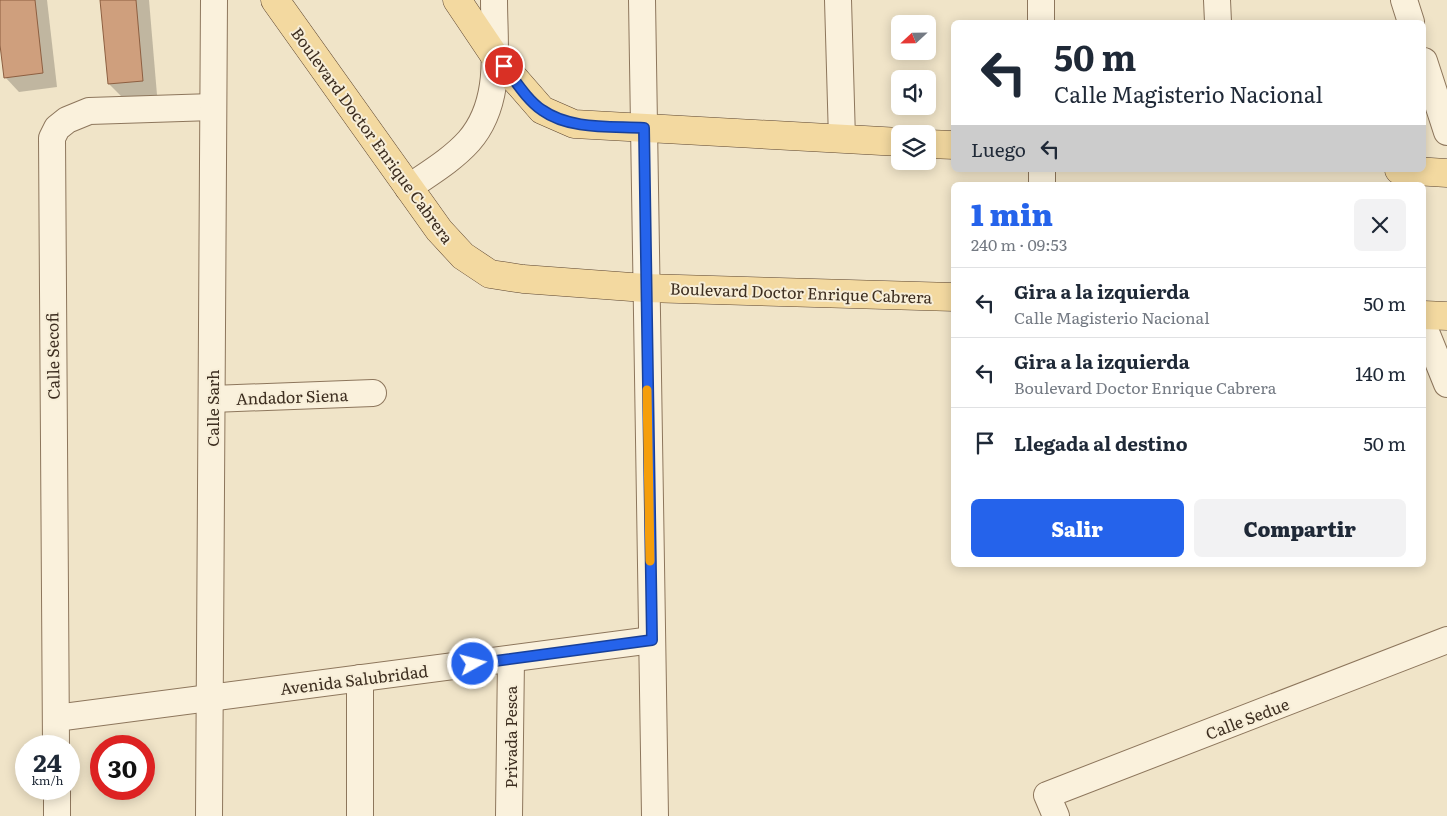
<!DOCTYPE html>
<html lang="es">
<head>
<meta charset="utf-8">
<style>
  :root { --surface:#fff; --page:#f2f2f3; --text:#1f2937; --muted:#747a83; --line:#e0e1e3; --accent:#2563eb }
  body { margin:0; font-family:Literata,serif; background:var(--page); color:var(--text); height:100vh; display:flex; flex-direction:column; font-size:19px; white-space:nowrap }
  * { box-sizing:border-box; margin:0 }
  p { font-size:16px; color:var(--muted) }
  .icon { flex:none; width:28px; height:28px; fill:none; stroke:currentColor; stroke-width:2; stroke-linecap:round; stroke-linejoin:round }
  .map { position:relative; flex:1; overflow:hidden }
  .sheet { position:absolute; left:951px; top:182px; width:475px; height:385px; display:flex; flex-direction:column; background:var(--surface); border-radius:8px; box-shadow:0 2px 12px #0003 }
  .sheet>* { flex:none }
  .hud { position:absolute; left:951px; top:20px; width:475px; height:152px; border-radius:8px; box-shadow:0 2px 12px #0003; background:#fff; color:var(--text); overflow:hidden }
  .needle { width:32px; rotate:248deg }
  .buttons { position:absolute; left:891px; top:15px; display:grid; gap:10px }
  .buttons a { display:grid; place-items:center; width:45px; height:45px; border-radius:8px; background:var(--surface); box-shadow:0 2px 12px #0003; font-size:25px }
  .speed { position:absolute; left:15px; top:735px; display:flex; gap:10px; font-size:25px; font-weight:700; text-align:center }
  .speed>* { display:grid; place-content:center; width:65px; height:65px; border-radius:50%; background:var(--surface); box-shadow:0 2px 12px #0003; line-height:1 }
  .speed small { font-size:12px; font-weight:400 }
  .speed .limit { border:8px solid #d22; background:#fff; color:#111 }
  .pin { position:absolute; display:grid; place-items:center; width:42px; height:42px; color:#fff; margin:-21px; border:2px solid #fff; border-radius:50%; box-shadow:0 1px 5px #0007 }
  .me { position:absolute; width:55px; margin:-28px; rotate:83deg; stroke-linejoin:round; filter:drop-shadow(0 0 4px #0008) }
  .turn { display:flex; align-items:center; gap:18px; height:105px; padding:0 20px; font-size:22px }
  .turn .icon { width:65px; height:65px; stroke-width:2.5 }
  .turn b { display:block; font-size:35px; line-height:42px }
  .then { display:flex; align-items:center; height:48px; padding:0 20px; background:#0003; gap:10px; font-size:19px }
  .round { display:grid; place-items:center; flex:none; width:52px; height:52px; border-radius:8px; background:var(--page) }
  .summary { display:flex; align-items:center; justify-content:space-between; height:85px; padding:0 20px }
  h1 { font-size:30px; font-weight:800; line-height:38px; color:var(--accent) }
  .button { display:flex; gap:10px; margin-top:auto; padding:10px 20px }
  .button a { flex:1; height:58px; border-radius:8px; background:var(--accent); color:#fff; font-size:20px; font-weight:800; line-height:58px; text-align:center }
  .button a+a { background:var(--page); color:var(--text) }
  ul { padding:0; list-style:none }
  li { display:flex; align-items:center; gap:15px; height:70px; padding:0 20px; border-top:1px solid var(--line) }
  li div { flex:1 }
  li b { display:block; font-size:19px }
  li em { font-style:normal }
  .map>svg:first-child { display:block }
  .shadow { fill:#0003 }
  .building { fill:#cf9f7d; stroke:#8d5f41 }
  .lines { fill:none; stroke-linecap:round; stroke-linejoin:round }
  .minor-casing { stroke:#8d765c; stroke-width:28 }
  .major-casing { stroke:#5b4430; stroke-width:29 }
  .minor { stroke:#faf1dc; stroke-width:26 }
  .major { stroke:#f3d9a0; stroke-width:28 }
  .route-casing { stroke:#184099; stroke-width:12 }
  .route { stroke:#2563eb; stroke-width:9 }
  .slow { stroke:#f59e0b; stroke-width:9 }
  .labels { text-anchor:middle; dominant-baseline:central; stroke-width:4; stroke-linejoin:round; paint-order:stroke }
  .street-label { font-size:16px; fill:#3d2e20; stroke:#f7eed8 }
</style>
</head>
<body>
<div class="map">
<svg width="1447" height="816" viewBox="0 0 1447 816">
  <rect width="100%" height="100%" fill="#f0e4c8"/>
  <g class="shadow">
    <polygon points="0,0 47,0 57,87 19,92 5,77 0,34"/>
    <polygon points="101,0 149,0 157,95 123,98 109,84"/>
  </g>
  <g class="building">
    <polygon points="0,0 35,0 43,73 4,78 0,45"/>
    <polygon points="100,0 136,0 143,81 108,84"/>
  </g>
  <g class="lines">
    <g class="minor-casing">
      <g id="minor">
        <polyline points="642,0 655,816"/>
        <polyline points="838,0 842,139"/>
        <polyline points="1041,0 1041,22"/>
        <polyline points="1217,0 1218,22"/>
        <polyline points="1404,0 1411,22"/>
        <polyline points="1424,61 1447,132"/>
        <polyline points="1042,185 1042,170"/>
        <path d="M408,188C428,174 452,160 469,141C503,102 494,47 494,0"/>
        <polyline points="1424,327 1447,384"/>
        <polyline points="212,399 373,393"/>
        <polyline points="360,678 360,816"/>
        <polyline points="56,718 652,640"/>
        <polyline points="56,746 52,138 57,128 67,120 89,111 213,107"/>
        <polyline points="57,789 57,816"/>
        <polyline points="209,816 214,0"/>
        <polyline points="509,816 511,659"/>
        <polyline points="1056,816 1047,795 1447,640"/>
      </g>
    </g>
    <g class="major-casing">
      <g id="major">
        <polyline points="275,0 439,230 463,256 490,274 523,279 645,288 954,297"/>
        <polyline points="457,0 494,55 542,110 574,124 900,142"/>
        <polyline points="928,144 954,145"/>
        <polyline points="1399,170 1447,173"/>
        <polyline points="1424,315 1447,316"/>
      </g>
    </g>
    <use href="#minor" class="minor"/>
    <use href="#major" class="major"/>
  </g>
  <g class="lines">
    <g class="route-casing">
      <path id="route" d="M473,664L652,640L644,128C611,126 570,130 542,110C527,100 515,80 504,66"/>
    </g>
    <use href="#route" class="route"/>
    <polyline class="slow" points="647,390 650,561"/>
  </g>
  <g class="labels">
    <g class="street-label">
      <text transform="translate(373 135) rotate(54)">Boulevard Doctor Enrique Cabrera</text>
      <text transform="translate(801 292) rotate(2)">Boulevard Doctor Enrique Cabrera</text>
      <text transform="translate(52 356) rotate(-91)">Calle Secofi</text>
      <text transform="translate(292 396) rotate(-2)">Andador Siena</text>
      <text transform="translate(212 408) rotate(-90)">Calle Sarh</text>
      <text transform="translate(354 679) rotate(-7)">Avenida Salubridad</text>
      <text transform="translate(1247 718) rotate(-21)">Calle Sedue</text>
      <text transform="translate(510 737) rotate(-90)">Privada Pesca</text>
    </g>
  </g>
</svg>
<div class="buttons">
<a><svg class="needle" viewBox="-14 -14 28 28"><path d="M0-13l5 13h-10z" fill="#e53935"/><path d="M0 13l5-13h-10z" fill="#747a83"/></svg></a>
<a><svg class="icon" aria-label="sound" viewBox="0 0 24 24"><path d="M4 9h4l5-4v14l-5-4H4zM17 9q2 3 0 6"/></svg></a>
<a><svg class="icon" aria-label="layers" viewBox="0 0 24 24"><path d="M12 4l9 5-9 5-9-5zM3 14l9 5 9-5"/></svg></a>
</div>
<div class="speed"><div>24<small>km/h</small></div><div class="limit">30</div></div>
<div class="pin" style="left:504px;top:66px;background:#d93025"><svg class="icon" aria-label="arrive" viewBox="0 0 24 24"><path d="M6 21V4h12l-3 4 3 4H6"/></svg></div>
<svg class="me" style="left:473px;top:664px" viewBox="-20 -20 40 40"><circle r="17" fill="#2563eb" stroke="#fff" stroke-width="3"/><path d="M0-11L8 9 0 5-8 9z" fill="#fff"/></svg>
<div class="hud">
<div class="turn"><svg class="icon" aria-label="left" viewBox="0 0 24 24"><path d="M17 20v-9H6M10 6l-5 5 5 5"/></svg><div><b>50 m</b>Calle Magisterio Nacional</div></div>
<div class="then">Luego<svg class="icon" aria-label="left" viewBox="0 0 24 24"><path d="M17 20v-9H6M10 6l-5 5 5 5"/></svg></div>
</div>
<section class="sheet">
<div class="summary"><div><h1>1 min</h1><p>240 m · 09:53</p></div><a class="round"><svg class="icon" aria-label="close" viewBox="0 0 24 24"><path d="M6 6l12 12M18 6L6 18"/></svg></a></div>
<ul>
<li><svg class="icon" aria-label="left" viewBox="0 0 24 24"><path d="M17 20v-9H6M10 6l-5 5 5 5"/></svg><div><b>Gira a la izquierda</b><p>Calle Magisterio Nacional</p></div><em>50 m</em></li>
<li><svg class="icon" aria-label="left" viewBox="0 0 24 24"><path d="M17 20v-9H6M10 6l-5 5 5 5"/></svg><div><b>Gira a la izquierda</b><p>Boulevard Doctor Enrique Cabrera</p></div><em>140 m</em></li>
<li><svg class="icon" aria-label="arrive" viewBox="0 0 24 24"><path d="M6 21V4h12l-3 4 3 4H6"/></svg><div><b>Llegada al destino</b></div><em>50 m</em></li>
</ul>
<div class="button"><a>Salir</a><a>Compartir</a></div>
</section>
</div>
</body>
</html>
